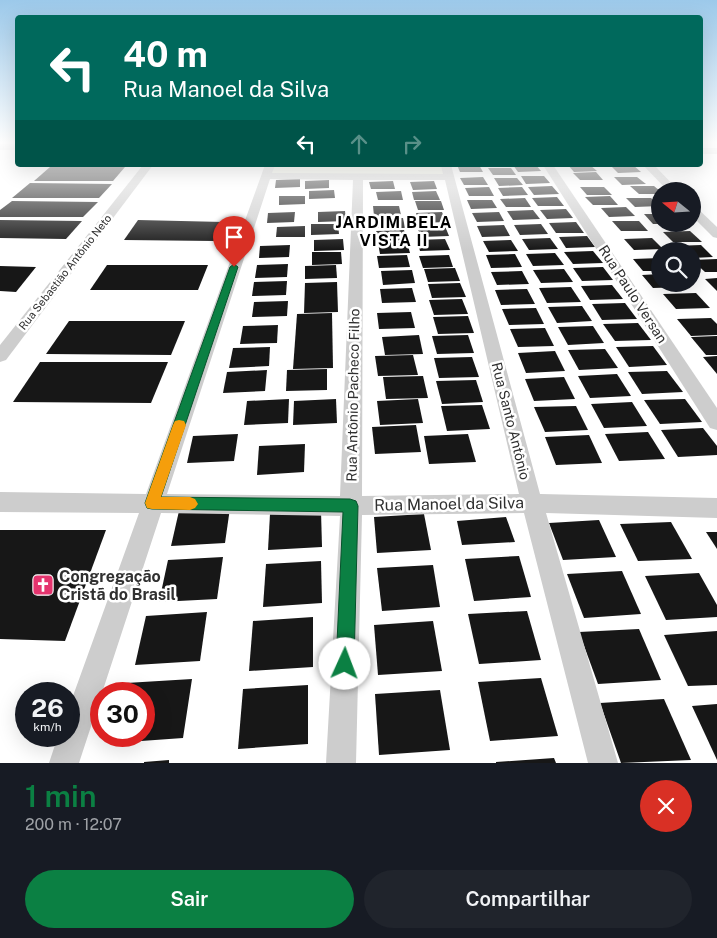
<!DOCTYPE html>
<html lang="pt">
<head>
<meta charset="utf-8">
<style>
  :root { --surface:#171b24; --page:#20242c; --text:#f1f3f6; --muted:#9ea1a6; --accent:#0b8043 }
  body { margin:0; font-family:"Public Sans",sans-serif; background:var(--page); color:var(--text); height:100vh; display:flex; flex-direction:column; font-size:19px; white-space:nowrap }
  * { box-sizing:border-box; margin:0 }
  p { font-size:16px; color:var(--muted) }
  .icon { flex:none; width:28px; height:28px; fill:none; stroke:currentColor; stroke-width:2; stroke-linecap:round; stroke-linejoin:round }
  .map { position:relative; height:763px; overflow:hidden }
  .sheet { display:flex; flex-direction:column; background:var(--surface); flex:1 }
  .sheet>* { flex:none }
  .banner { position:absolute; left:15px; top:15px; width:688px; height:152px; border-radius:5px; box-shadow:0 5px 20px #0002; background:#00695c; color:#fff; overflow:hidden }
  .needle { width:32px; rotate:288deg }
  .tools { position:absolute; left:651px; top:182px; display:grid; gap:10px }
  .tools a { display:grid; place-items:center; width:50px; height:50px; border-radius:50%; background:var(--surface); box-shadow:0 5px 20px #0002; font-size:25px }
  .speed { position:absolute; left:15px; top:682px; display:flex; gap:10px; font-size:25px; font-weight:700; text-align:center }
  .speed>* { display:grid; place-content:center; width:65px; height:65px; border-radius:50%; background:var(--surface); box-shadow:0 5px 20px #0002; line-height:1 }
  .speed small { font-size:12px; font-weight:400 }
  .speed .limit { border:8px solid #d22; background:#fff; color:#111 }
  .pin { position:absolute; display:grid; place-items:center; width:42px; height:42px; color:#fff; margin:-51px -21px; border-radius:50% 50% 50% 0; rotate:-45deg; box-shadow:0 0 5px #0007 }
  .pin .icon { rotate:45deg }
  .me { position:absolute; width:55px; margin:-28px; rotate:2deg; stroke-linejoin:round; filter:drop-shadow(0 0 4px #0008) }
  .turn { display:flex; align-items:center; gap:18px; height:105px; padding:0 25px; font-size:22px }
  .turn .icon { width:65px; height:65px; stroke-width:2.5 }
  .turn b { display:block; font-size:35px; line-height:42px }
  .lanes { display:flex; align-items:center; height:48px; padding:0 25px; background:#0003; justify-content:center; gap:25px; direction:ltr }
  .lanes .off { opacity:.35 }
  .round { display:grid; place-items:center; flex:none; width:52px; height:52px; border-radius:26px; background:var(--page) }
  .headline { display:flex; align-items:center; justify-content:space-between; height:85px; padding:0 25px }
  h1 { font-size:30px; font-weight:600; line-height:38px; color:var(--accent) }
  .action { display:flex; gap:10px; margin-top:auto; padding:10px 25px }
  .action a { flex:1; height:58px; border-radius:30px; background:var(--accent); color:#fff; font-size:20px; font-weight:600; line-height:58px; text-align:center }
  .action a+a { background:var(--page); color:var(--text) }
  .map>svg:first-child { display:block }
  .green { fill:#eaedde }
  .building { fill:#171717 }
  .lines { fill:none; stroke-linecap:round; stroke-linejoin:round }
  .street { fill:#cdcdcd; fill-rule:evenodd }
  .route { fill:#0b8043; stroke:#07532c }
  .slow { fill:#f59e0b }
  .labels { text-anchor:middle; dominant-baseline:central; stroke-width:5; stroke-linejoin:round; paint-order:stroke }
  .far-street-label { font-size:11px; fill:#303030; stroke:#fff }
  .street-label { font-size:14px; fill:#303030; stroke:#fff }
  .far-district-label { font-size:16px; font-weight:bold; letter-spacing:1px; fill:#000; stroke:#fff }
  .near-street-label { font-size:16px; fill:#303030; stroke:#fff }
  .near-poi-label { font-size:16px; font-weight:bold; fill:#303030; stroke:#fff; text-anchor:start }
</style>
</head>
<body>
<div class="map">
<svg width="717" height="763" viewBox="0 0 717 763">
  <rect width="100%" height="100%" fill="#fff"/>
  <polygon class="green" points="270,165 446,165 449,177 266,176"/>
  <g class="building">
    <polygon points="457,165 479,165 483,172 460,172"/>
    <polygon points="513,165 536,165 541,171 518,172"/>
    <polygon points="568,165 590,165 597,171 574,172"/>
    <polygon points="610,165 633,165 641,172 618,173"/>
    <polygon points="50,167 125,167 113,181 34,181"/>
    <polygon points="488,168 511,168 516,175 493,175"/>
    <polygon points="596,172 603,180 580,180 573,173"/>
    <polygon points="521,176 544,176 550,183 526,184"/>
    <polygon points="483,177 488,185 464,185 460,178"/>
    <polygon points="614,177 637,177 646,184 622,185"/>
    <polygon points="494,178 517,178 523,185 499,186"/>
    <polygon points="300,179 300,187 275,188 276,180"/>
    <polygon points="329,180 329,188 305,189 305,181"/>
    <polygon points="393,181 395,189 371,189 369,182"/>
    <polygon points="434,181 437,189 413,190 410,182"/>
    <polygon points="30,183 112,184 99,198 12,198"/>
    <polygon points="552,186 559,194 534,195 528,187"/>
    <polygon points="630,186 654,186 660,191 660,194 639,194"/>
    <polygon points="489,187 494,196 469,196 465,188"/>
    <polygon points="522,187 528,195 503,196 498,188"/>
    <polygon points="580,187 604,187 612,195 587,195"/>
    <polygon points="334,190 335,198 309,199 309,191"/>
    <polygon points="401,191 403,200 378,200 376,192"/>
    <polygon points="436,191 440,200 414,200 412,192"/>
    <polygon points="279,196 305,196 305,204 279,205"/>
    <polygon points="610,196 618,205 593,205 585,197"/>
    <polygon points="557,197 564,206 538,206 532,198"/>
    <polygon points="525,198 531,207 506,207 500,199"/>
    <polygon points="626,198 651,198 660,206 635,207"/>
    <polygon points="467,200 492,200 497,208 471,209"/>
    <polygon points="12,201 98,202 83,217 0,217 0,210"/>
    <polygon points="415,201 441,201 444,210 418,210"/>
    <polygon points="373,206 399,206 401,215 374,216"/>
    <polygon points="626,207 635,216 609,217 601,208"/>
    <polygon points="566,209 573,218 547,219 540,210"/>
    <polygon points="533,210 540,219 513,220 507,211"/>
    <polygon points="345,211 346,221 318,222 318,212"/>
    <polygon points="295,212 294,222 267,223 268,213"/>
    <polygon points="442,212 446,222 419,223 416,213"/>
    <polygon points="499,212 504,221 477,222 472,213"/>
    <polygon points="644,214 660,214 660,224 653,224"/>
    <polygon points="375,218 403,218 405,228 377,228"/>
    <polygon points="0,220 82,221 66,239 0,238"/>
    <polygon points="138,220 224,222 216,241 124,240"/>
    <polygon points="612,221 639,221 648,231 621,231"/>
    <polygon points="576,222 584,233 556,233 549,223"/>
    <polygon points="311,224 338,224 339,234 311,235"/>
    <polygon points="541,224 548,234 520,235 514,225"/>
    <polygon points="504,225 510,236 482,237 477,226"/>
    <polygon points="305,226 305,237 276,237 277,227"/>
    <polygon points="445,226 449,236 421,237 417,227"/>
    <polygon points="404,230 407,240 378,241 376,231"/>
    <polygon points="690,231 702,242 673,242 663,232"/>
    <polygon points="587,236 595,247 566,248 559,237"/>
    <polygon points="550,238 558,249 529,250 522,239"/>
    <polygon points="652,238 663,249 634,250 624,239"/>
    <polygon points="343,239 344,250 314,251 314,240"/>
    <polygon points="445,239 450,250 420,251 417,240"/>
    <polygon points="511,240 518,251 489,252 483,241"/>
    <polygon points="407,242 410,253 380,254 378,243"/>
    <polygon points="290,245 289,257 259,258 260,246"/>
    <polygon points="701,245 713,257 692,258 692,251 678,251 673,246"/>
    <polygon points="593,251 603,263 573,264 564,252"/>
    <polygon points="312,252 341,252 342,264 312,265"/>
    <polygon points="555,253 564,265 533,266 526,254"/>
    <polygon points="515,254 522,267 491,268 486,255"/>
    <polygon points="407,255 410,267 379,268 377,256"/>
    <polygon points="449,255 453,267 423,268 419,256"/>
    <polygon points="660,258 660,271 643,271 633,259"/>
    <polygon points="717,259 717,272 705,272 692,260"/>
    <polygon points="288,264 287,277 255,278 257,265"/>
    <polygon points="107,265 208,265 198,290 90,290"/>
    <polygon points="336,265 337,278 305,279 305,266"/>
    <polygon points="0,266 36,267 16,292 0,291"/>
    <polygon points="603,267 613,280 582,281 573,268"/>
    <polygon points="455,268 460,281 428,282 424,269"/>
    <polygon points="564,269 573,282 541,283 533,270"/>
    <polygon points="412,270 415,283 383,285 381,271"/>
    <polygon points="522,271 529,284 497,285 491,272"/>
    <polygon points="660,274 660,284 682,284 685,287 653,288 642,275"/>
    <polygon points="717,278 717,291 705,279"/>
    <polygon points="287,281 286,295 252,296 254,282"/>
    <polygon points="337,282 338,312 304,313 305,283"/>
    <polygon points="460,283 466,297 432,298 428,284"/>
    <polygon points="612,285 623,299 590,300 581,286"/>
    <polygon points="571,287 581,302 547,303 539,288"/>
    <polygon points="412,288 416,302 382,303 380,289"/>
    <polygon points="527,289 535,304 501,305 495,290"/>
    <polygon points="696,293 710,308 676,309 663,294"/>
    <polygon points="462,299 468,314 434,315 429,300"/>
    <polygon points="288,301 287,316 252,317 254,302"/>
    <polygon points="625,303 637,319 602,320 592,304"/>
    <polygon points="582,306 592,321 557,323 548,307"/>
    <polygon points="536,308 544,324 509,325 502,309"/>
    <polygon points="411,312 415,328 379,329 377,313"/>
    <polygon points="332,313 333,368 293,369 297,314"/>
    <polygon points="468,316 474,333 438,334 433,317"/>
    <polygon points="711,318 717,324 717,335 691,336 677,319"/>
    <polygon points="69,321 185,321 171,355 46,354"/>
    <polygon points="638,323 651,340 615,341 603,324"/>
    <polygon points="278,325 277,343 240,344 243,326"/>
    <polygon points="593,326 604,343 568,345 558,327"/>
    <polygon points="545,328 554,346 518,347 510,329"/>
    <polygon points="419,335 423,354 385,355 382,337"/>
    <polygon points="468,335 474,353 437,354 432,336"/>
    <polygon points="717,336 717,355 706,355 691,337"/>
    <polygon points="653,346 667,365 629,367 616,347"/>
    <polygon points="270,347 269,366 229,368 233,348"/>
    <polygon points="605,349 618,368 579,370 568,350"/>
    <polygon points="555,351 565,371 526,373 518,353"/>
    <polygon points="413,355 418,375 378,376 375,356"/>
    <polygon points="717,356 717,374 703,357"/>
    <polygon points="472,357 479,377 439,378 434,358"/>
    <polygon points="40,362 168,362 151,403 13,402"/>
    <polygon points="327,369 327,390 286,391 287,370"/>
    <polygon points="267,370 265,391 223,393 227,372"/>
    <polygon points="667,371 683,392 642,394 628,372"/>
    <polygon points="617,374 631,396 590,398 578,376"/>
    <polygon points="423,376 428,398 386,399 383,377"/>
    <polygon points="564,377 575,399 534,401 525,379"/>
    <polygon points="476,380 483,402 442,404 436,381"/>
    <polygon points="289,399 288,423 244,425 247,401"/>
    <polygon points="336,399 337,423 293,425 294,401"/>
    <polygon points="418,399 423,423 380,425 377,401"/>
    <polygon points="685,399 702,422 660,424 644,400"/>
    <polygon points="632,402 647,426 604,428 591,404"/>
    <polygon points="482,405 490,429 447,431 441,406"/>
    <polygon points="576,406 588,430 545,432 534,407"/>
    <polygon points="416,425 421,452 375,454 372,427"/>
    <polygon points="703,428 717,446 717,455 678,457 661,430"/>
    <polygon points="648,432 665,459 619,461 605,434"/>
    <polygon points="238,434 234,461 187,463 193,436"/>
    <polygon points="468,434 476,462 429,464 424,436"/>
    <polygon points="589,435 602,463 556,465 545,437"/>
    <polygon points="305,444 304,472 257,475 259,446"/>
    <polygon points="230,508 225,543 171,546 179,511"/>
    <polygon points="321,511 322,547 268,550 270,514"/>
    <polygon points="424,514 431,550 377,553 374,517"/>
    <polygon points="506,517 515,542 462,545 457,521"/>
    <polygon points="599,520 616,557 563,560 549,523"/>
    <polygon points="671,522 692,559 638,561 620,524"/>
    <polygon points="0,530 106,530 65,641 0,639"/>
    <polygon points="706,532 717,532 717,549"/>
    <polygon points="519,556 531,597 474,601 465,559"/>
    <polygon points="223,557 217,599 159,602 168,560"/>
    <polygon points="321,561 322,603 263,607 266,564"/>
    <polygon points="433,565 440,607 382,611 377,568"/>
    <polygon points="622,571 641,614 584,618 567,574"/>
    <polygon points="699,573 717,605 717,617 666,620 645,576"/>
    <polygon points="527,611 541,660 479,664 468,614"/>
    <polygon points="207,612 200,661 135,665 146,616"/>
    <polygon points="313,617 313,667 249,671 253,621"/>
    <polygon points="433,621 442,671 378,675 374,625"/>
    <polygon points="639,629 661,680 598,684 579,632"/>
    <polygon points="717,631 717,685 688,686 664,635"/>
    <polygon points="541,678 558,736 490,741 478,682"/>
    <polygon points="192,679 183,738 113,743 114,736 144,736 144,694 124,694 126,683"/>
    <polygon points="308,685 308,744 238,749 243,689"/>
    <polygon points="440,690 450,750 379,755 375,694"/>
    <polygon points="664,699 691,760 621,763 600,703"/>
    <polygon points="717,704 717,760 692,706"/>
    <polygon points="554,758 556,763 496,763 496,762"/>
    <polygon points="169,760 169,763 144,763 144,762"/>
  </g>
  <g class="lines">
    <g class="street">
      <rect x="0" y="144" width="18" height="6"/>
      <rect x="700" y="148" width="17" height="6"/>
      <polygon points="143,165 153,165 6,360 0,362 0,345"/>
      <path d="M265,165H275L272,173L443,174L441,165H451L540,494L717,498V518L546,513L618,763H588L524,513L362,515L356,763H326L340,516L161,513L79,763H49L58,736H69V707L139,513L0,512V492L146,494ZM270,179L353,180L340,496L167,494ZM363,180H445L519,494L362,496Z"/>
      <polygon points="543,165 553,165 717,408 717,430 710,428"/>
      <polygon points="643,165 654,165 679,191 668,191"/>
      <polygon points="692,206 696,207 717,227 717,238 713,237 692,216"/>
    </g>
  </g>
  <linearGradient id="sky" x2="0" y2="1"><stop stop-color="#9cc9ea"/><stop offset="0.57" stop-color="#fff"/><stop offset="1" stop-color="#fff" stop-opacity="0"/></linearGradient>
  <rect width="717" height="250" fill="url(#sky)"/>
  <polygon class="route" points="234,264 238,267 161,497 350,499 356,501 358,506 354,664 351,670 345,673 338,670 336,664 343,512 152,509 147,508 145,503 230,267"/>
  <polygon class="slow" points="179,420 184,421 186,425 161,497 190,497 195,499 198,504 195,508 190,510 152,509 147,508 145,503 173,425 175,421"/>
  <defs>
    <g id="church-square" transform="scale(1.125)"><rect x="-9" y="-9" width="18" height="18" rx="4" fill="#e5346e" stroke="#fff"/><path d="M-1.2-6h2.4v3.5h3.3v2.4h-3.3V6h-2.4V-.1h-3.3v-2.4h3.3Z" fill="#fff"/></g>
  </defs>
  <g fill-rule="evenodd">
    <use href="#church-square" x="43" y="585"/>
  </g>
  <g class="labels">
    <g class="far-street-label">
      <text transform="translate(65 272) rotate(-52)">Rua Sebastião Antônio Neto</text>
    </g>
    <g class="street-label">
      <text transform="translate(633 294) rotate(57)">Rua Paulo Versan</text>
      <text transform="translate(353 395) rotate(-89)">Rua Antônio Pacheco Filho</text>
      <text transform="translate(511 421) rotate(76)">Rua Santo Antônio</text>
    </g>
    <g class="far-district-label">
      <text x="394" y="222">JARDIM BELA<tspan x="394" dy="18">VISTA II</tspan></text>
    </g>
    <g class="near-street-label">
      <text transform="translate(449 504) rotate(-1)">Rua Manoel da Silva</text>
    </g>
    <g class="near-poi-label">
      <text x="59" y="576">Congregação<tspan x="59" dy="18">Cristã do Brasil</tspan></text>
    </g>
  </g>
</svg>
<div class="tools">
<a><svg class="needle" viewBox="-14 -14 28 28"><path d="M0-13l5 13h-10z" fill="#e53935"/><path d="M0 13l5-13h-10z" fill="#9ea1a6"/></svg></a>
<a><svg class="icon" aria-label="search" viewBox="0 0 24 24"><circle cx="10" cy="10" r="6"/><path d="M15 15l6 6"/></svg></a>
</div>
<div class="speed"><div>26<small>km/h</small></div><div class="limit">30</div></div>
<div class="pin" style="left:234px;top:267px;background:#d93025"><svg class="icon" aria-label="arrive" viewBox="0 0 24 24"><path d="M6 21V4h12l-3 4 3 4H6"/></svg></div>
<svg class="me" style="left:345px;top:664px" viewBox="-20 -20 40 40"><circle r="19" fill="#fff"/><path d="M0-13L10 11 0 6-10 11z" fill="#0b8043"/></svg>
<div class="banner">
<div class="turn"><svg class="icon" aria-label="left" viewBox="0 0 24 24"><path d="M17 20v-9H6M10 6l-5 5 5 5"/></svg><div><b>40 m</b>Rua Manoel da Silva</div></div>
<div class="lanes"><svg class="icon" aria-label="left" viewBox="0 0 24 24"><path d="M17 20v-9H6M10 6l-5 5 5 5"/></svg><svg class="icon off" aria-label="ahead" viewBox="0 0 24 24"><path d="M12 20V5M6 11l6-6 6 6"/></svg><svg class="icon off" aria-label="right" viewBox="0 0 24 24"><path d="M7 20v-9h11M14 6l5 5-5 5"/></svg></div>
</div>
</div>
<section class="sheet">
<div class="headline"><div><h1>1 min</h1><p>200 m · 12:07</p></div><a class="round" style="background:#d93025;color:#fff"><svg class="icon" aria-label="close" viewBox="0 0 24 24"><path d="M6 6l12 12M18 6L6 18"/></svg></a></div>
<div class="action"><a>Sair</a><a>Compartilhar</a></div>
</section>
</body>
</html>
